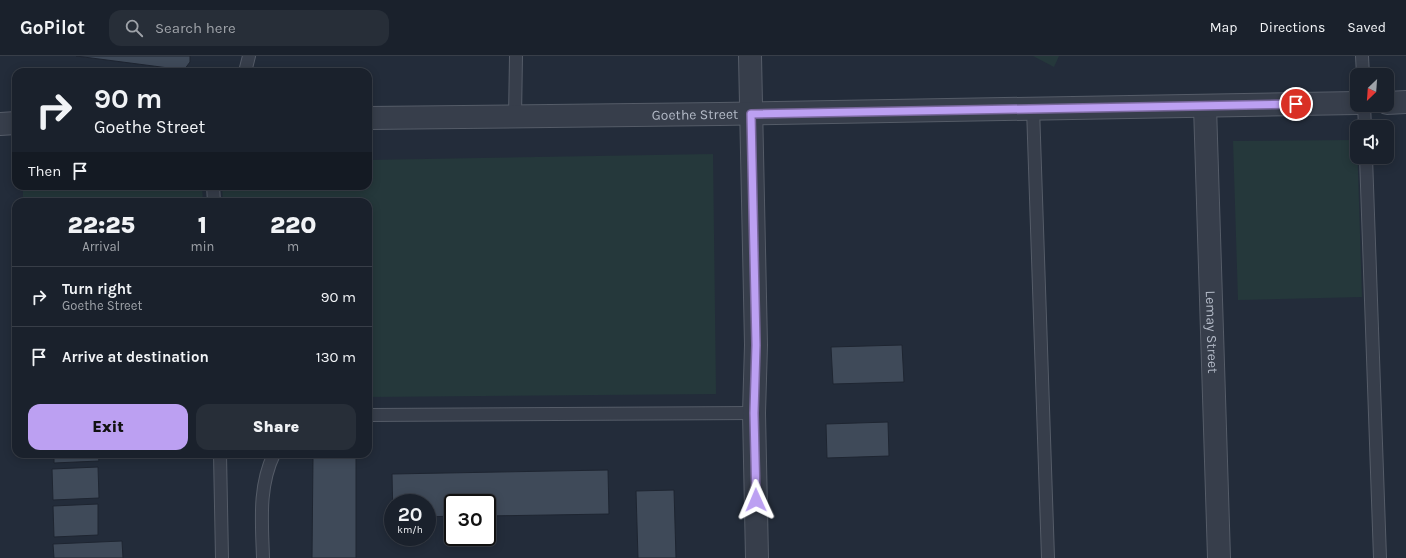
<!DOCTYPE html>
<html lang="en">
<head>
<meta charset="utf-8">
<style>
  :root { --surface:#1a212c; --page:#272e38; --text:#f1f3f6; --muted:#9fa3a9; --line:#383e48; --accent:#bca0f2 }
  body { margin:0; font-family:Karla,sans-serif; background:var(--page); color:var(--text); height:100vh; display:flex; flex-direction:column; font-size:15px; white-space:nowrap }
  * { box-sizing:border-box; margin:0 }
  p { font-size:13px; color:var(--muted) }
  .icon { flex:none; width:22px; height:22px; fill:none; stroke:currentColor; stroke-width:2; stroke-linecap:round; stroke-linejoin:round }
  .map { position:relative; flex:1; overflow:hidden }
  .panel { position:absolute; left:12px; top:142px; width:360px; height:260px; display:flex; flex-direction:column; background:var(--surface); border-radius:12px; box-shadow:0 2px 10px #0003,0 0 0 1px var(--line) }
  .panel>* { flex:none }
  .top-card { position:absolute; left:12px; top:12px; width:360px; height:122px; border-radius:12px; box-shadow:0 2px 10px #0003,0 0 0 1px var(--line); background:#1a212c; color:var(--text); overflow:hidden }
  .needle { width:26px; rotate:205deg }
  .buttons { position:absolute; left:1350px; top:12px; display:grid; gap:8px }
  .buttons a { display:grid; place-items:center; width:44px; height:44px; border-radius:8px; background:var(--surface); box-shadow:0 2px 10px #0003,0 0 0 1px var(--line); font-size:20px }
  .speed { position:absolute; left:384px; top:438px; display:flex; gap:8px; font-size:20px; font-weight:700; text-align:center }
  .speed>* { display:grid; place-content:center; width:52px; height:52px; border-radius:50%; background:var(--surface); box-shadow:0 2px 10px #0003,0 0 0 1px var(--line); line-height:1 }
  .speed small { font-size:10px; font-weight:400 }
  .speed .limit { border:2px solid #111; border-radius:6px; background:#fff; color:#111 }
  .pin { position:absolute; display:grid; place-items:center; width:34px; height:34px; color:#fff; margin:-17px; border:2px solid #fff; border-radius:50%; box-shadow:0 1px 4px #0007 }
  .me { position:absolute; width:44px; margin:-22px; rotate:359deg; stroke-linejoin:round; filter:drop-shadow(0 0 3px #0008) }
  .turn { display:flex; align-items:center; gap:14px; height:84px; padding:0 16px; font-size:18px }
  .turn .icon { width:52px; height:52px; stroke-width:2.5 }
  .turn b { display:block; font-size:28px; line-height:34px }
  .then { display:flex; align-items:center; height:38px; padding:0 16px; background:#0003; gap:8px; font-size:15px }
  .eta { display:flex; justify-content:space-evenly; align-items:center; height:68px; text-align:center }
  .eta b { font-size:24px; font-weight:800; line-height:28px }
  .cta { display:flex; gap:8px; margin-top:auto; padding:8px 16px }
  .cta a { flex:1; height:46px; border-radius:12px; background:var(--accent); color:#111; font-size:16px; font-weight:800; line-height:46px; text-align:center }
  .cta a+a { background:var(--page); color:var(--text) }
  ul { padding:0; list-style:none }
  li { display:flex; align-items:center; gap:12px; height:60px; padding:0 16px; border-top:1px solid var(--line) }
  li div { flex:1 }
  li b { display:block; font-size:15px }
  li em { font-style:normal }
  header { display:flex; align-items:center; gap:24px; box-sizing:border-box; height:56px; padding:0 20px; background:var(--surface); border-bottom:1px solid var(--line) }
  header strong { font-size:19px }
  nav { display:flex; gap:22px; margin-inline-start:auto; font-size:14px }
  .search { width:280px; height:36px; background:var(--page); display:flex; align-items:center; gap:10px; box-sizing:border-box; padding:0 14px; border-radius:12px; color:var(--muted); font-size:15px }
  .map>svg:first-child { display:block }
  .green { fill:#25383b }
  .building { fill:#3f4a59; stroke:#1e2531 }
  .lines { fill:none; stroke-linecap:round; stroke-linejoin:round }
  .lane-casing { stroke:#555c68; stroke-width:14 }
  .street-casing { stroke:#555c68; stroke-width:24 }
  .lane { stroke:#373e4b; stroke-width:12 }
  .street { stroke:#373e4b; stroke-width:22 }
  .route-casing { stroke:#7a689d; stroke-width:10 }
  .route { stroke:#bca0f2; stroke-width:7 }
  .labels { text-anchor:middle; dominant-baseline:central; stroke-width:3; stroke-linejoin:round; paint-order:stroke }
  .street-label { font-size:14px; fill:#b2b9c6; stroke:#1c232f }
</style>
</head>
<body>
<header>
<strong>GoPilot</strong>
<div class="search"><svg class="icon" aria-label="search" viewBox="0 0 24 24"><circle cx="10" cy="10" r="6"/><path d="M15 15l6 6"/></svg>Search here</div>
<nav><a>Map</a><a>Directions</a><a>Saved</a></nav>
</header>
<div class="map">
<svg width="1406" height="502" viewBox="0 0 1406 502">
  <rect width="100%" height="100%" fill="#232c3a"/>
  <g class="green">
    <polygon points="1033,0 1059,0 1054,11"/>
    <polygon points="1357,84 1362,241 1238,244 1233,85"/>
    <polygon points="713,98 716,338 368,341 368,146 223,146 222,130 368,130 368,104"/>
    <polygon points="23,130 202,130 203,146 23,146"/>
  </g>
  <g class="building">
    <polygon points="76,0 190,0 190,6 184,14"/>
    <polygon points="902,289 904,326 833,328 831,291"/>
    <polygon points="888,366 889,400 827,402 826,368"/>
    <polygon points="54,398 98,398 99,405 54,407"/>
    <polygon points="313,401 356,402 356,502 312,502"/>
    <polygon points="98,411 99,442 53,444 52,413"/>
    <polygon points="608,414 609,458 487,460 487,447 453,447 453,460 427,461 427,447 393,447 393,462 392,418"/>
    <polygon points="674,434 676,502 638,502 636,435"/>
    <polygon points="98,448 98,479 54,481 53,450"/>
    <polygon points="122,485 123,502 54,502 53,488"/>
  </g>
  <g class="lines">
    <g class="lane-casing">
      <g id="lane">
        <polyline points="1362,0 1363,19"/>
        <polyline points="245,16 249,0"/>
        <polyline points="1364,49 1365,71"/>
        <polyline points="1033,52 1048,502"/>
        <polyline points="515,61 516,0"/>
        <polyline points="1366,101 1380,502"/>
        <polyline points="213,130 214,146"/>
        <polyline points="368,359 754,357"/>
        <polyline points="220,398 222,502"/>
        <path d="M263,502C262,467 258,431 274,398"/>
      </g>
    </g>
    <g class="street-casing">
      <g id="street">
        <polyline points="750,0 756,289 754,357 757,502"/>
        <polyline points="1387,47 1406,46"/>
        <path id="s1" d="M1205,50L1219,502"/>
        <path id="s2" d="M368,62L719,58L1357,47"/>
        <polyline points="0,68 16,67"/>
      </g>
    </g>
    <use href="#lane" class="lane"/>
    <use href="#street" class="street"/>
  </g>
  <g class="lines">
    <g class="route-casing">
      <polyline id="route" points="756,444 754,357 756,289 751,58 1296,48"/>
    </g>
    <use href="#route" class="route"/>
  </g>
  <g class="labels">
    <g class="street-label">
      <text stroke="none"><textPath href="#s2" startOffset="327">Goethe Street</textPath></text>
      <text stroke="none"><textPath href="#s1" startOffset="226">Lemay Street</textPath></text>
    </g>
  </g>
</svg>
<div class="buttons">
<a><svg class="needle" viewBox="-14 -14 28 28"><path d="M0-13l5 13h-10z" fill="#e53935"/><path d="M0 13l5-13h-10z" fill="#9fa3a9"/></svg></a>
<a><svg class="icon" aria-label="sound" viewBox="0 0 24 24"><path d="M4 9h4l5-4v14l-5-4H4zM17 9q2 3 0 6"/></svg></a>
</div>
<div class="speed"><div>20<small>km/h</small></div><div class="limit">30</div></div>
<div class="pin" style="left:1296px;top:48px;background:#d93025"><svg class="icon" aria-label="arrive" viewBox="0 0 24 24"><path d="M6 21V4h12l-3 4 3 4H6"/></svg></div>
<svg class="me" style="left:756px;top:444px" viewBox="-20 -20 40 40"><path d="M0-17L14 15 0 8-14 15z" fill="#bca0f2" stroke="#fff" stroke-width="4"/></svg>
<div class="top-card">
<div class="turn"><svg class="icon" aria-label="right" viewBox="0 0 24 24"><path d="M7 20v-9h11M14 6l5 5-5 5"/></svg><div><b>90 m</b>Goethe Street</div></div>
<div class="then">Then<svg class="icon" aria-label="arrive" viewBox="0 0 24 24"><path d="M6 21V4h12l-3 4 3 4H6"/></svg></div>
</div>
<section class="panel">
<div class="eta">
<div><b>22:25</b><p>Arrival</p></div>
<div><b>1</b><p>min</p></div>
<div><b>220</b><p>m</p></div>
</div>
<ul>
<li><svg class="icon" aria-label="right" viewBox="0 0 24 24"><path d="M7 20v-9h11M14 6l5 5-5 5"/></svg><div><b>Turn right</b><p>Goethe Street</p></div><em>90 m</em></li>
<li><svg class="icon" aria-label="arrive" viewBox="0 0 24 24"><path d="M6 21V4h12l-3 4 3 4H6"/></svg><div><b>Arrive at destination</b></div><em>130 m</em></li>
</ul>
<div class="cta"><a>Exit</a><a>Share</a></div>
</section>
</div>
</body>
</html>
